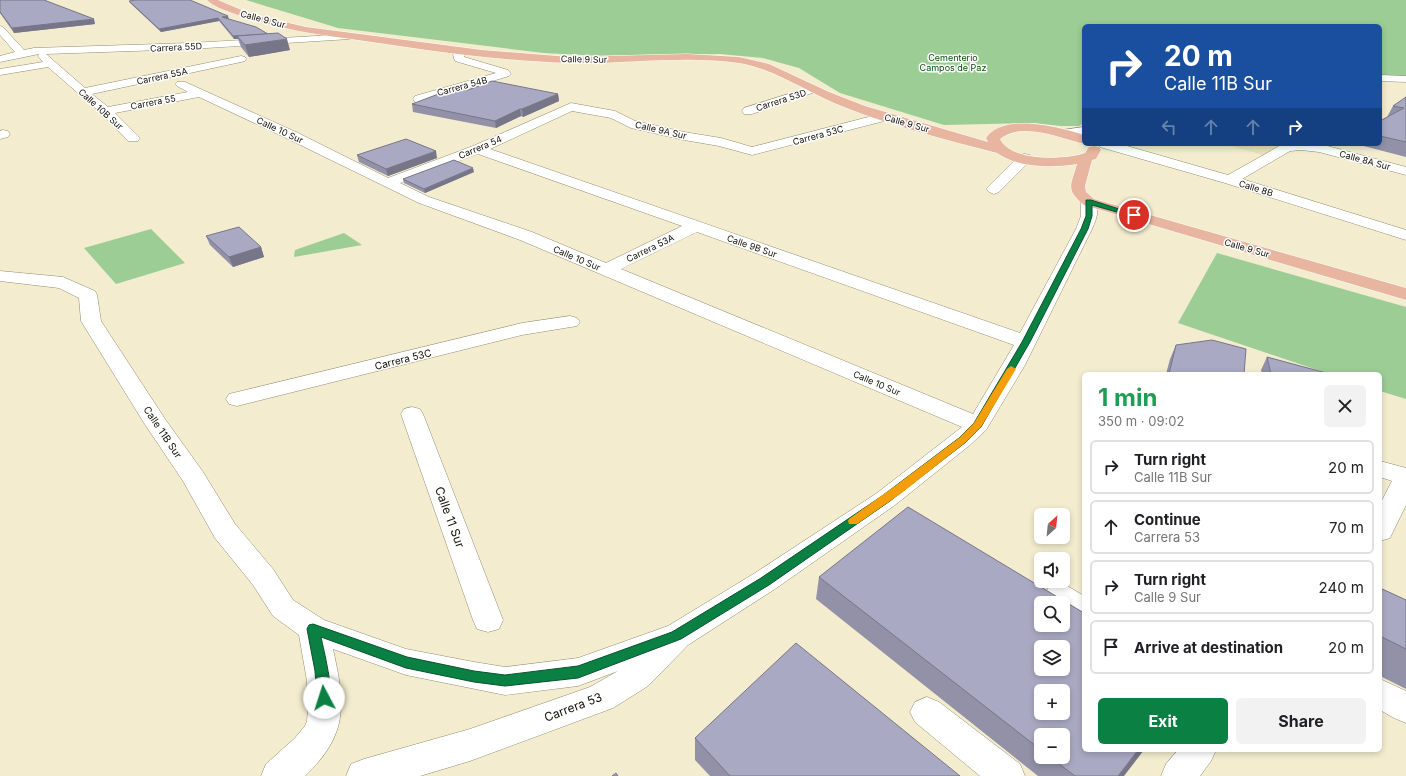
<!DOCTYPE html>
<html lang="en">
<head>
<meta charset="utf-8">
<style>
  :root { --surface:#fff; --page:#f2f2f2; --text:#202124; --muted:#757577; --line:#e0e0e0; --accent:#0b8043 }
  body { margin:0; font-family:Inter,sans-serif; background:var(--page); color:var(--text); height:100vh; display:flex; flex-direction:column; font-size:15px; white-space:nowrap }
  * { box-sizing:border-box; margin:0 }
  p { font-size:13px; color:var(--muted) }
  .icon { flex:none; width:22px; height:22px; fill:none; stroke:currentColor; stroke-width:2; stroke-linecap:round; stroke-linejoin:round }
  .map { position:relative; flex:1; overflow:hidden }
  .details { position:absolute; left:1082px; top:372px; width:300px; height:380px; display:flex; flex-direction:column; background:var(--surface); border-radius:6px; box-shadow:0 2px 6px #0003 }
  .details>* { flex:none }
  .hud { position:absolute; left:1082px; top:24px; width:300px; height:122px; border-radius:6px; box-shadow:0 2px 6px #0003; background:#1a4fa0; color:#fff; overflow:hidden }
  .needle { width:26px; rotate:27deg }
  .tools { position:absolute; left:1034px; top:508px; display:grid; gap:8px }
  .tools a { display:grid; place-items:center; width:36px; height:36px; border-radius:6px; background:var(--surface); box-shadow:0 2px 6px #0003; font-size:20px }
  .pin { position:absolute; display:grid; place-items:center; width:34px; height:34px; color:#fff; margin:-17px; border:2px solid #fff; border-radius:50%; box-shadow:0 1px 4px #0007 }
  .me { position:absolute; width:44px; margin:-22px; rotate:355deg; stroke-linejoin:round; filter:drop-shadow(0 0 3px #0008) }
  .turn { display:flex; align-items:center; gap:14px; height:84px; padding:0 16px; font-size:18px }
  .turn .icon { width:52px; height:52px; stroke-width:2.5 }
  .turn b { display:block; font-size:28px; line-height:34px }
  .lanes { display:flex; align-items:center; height:38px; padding:0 16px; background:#0003; justify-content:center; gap:20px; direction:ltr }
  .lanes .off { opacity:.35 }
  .round { display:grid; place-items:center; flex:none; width:42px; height:42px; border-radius:6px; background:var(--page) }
  .summary { display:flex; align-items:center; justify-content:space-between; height:68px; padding:0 16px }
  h1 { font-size:24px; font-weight:700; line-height:30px; color:#1e9e55 }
  .action { display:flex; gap:8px; margin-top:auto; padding:8px 16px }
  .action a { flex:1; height:46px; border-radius:6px; background:var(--accent); color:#fff; font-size:16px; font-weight:700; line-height:46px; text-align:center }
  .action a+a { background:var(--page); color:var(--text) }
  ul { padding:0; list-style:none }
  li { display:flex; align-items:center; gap:12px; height:54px; margin:0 8px 6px; padding:0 8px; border:2px solid var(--line); border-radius:6px }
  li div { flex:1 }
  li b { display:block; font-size:15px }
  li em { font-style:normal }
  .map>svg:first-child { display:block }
  .built { fill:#e9e0bc }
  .green { fill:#9bcd95 }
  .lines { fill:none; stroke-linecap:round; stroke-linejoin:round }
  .minor-casing { stroke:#928c71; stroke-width:1 }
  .major-casing { stroke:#fff; stroke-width:1 }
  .minor { fill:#fff; fill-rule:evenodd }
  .major { fill:#e8b5a1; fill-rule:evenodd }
  .wall { fill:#9291a8; fill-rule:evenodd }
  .shaded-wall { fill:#777688 }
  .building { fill:#aaa9c3; stroke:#777688; fill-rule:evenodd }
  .route { fill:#0b8043; stroke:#07532c }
  .slow { fill:#f59e0b }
  .labels { text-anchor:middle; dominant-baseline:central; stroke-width:3; stroke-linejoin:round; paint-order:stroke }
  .far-street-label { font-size:9px; fill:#110e05; stroke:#fff }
  .far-park-label { font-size:9px; fill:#094706; stroke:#fff }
  .street-label { font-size:10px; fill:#110e05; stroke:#fff }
  .near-street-label { font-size:12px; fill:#110e05; stroke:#fff }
</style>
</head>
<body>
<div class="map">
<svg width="1406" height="776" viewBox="0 0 1406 776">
  <rect width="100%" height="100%" fill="#f3eccf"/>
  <polygon class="built" points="1224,144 1281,144 1263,155"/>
  <g class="green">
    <polygon points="246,0 1406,0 1406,77 1380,76 1380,26 1084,26 1084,123 1079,126 1061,126 1033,123 944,125 840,93 799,68 763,58 720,54 601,56 544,53 338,28"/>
    <polygon points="151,229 185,263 116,284 84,248"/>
    <polygon points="344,233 362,245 294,257 295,250"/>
    <polygon points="1217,253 1406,307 1406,399 1380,391 1380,374 1329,374 1178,323"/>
  </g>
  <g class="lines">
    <g class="minor-casing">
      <g id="minor">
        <path d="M0,26L3,27L24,50L34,48L190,43L353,34L355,36L353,38L350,39L190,49L46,54L85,88L241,56L245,57L246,59L245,61L241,62L92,94L108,107L188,92L177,86L175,84L177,82H185L296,132L388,178L473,146L571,103L615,111L635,121L684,132L721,138L752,147L884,113L888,114L890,117L888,120L752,155L719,146L684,140L631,128L611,118L572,111L490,149L1020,333L1076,229L1081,216V202L1084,199L1089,197L1094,199C1101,208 1096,220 1092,229L1025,365L986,430L970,445L895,505L775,589L688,645L648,686L613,708L470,761L420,776H346L351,764L364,759L470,729L590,687L618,671L578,686L505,695L406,675L333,649C345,704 349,734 305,776H261L266,764L295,738L305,726L307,721L308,709L307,681L299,635L273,616L253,585L215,538L183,481L144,423L81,321L79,298L59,288L0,281V271L63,277L95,291L97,295L101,321L165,419L203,472L235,524L273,569L293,600L324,620L406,649L474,662L505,667L578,658L668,626L755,573L877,493L962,427L520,240L419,203L286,138L199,97L115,113L140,138L138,141H128L102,114L48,67L0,75V69L43,62L38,56L39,54L0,62V56L15,52L0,35ZM478,154L682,226L606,263L532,232L429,197L400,183ZM697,232L1014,345L973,414L621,269Z"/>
        <polygon points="461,49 466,52 464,57 508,70 511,74 509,76 423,102 415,102 413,99 415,96 496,73 455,61 453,55 457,50"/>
        <polygon points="1380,75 1406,76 1406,82 1380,81"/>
        <polygon points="814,86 818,87 820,89 818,91 752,114 744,114 742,111 744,108"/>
        <polygon points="1084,127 1084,135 1068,137 1063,136 1061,133 1063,130"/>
        <polygon points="3,130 8,131 10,134 8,137 0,139 0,131"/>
        <polygon points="1098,144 1120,144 1228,175 1283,144 1320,144 1406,167 1406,175 1319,152 1301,150 1290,151 1242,179 1406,230 1406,240 1225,183 1100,147"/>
        <polygon points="1025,154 1030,155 1032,158 1030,161 999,192 994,194 989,192 986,189 1020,155"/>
        <polygon points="570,316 577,318 580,322 577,326 522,335 237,406 229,404 226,399 229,394 522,323"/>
        <polygon points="412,407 420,409 423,414 503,620 499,629 488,632 477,629 473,620 401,414 404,409"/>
        <polygon points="1380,461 1406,468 1406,505 1390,538 1380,541 1380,504 1392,481 1380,477"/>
        <polygon points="1059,584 1069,587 1084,596 1084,623 1073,619 1063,612 1063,603 1049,603 1044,595 1049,587"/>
        <polygon points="1380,679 1406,691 1406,723 1394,718 1380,710"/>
        <polygon points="927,697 939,702 1020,764 1025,776 980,776 915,722 910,712 915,702"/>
        <polygon points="1178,750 1216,750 1211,761 1200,776 1161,776 1166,764"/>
      </g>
    </g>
    <g class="major-casing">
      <path id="major" d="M207,0H218L251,14L306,27L482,50L570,57L687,54L739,57L769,64L829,92L865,106L988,142L986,138C1004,112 1060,127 1084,135V144C1060,138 1022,121 1000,139C1011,162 1065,160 1085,153L1089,147L1094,146L1099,147L1101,150L1096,159L1092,160L1085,186L1086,192L1094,199L1406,288V300L1084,205C1065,189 1071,186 1077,164C1052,168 1018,168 997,153C946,140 893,126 844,107C809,94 776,69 739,63C684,55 627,64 571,63C495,61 419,49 344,38C306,33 268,26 232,13C224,10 213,6 207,0Z"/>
    </g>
    <use href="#minor" class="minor"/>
    <use href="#major" class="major"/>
  </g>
  <g class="wall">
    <polygon points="0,0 95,24 14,33 0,13"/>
    <polygon points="129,1 229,19 290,50 249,57 241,47 238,39 234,39 219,21 161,32 130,3"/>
    <polygon points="468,90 558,94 559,101 523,117 521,116 496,128 413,112 412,104"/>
    <polygon points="1406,97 1406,157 1356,144 1380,144 1380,121 1387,117 1393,106"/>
    <polygon points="357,155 437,158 388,176 359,162"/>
    <polygon points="474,172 425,193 404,183 403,179"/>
    <polygon points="206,236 261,247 264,257 233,267 210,245"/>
    <polygon points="1176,345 1244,374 1166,374 1170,359"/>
    <polygon points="1267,357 1330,374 1262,374 1261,370"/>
    <path d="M819,577L1124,776H1038L816,599ZM1041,735L1063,757H1041Z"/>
    <polygon points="1380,588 1406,600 1406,689 1380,676"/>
    <polygon points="695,738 960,776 710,776 695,760"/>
  </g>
  <g class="shaded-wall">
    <polygon points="228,16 229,19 222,17"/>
    <polygon points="218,18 219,21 161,32 159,29"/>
    <polygon points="94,19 95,24 14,33 12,28"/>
    <polygon points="233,36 237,36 238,39 234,39"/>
    <polygon points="287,39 290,50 249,57 245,45"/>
    <polygon points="558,94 559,101 523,117 522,109"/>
    <polygon points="520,109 521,116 496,128 495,121"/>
    <polygon points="436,151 437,158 388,176 386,169"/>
    <polygon points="473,168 474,172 425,193 424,189"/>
    <polygon points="261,247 264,257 233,267 229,257"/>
    <polygon points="1138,750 1144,750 1124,776 1118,776"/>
  </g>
  <g class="building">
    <polygon points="0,0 44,0 94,19 12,28 0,12"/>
    <polygon points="136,0 190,0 228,16 222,17 256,27 268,34 233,36 218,18 159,29 129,1"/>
    <polygon points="278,33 287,39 245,45 237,36"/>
    <polygon points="492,81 558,94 522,109 520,109 495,121 412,104 457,87 468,90"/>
    <polygon points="1406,97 1406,142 1380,136 1380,121 1404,108 1393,106"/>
    <polygon points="406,139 436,151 386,169 357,155"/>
    <polygon points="454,160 473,168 424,189 403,179"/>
    <polygon points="239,227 261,247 229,257 206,236"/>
    <polygon points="1212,340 1246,349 1244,374 1169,374 1176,345"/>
    <polygon points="1267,357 1330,374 1271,374"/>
    <path d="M908,507L1084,613V750H1138L1118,776H1075L1050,757H1063V735H1041V750L819,577ZM1041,603H1063V625H1041ZM1041,647H1063V669H1041ZM1041,691H1063V713H1041Z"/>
    <polygon points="1380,588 1406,600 1406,649 1380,636"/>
    <polygon points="796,643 960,776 730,776 695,738"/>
    <polygon points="616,773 618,776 612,776"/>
  </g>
  <path class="route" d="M1086,200H1091L1138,215L1134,217L1092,205V216L1088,229L1030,342L981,427L966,442L890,501L769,585L681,639L578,678L505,686L474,682L406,668L321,637C324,651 334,691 329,702L324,704L319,702L317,698L315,671L307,629L309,625L313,624L407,657L474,671L505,675L578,666L672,632L761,578L882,496L959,438L974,423L1022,342L1081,229L1086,216Z"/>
  <polygon class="slow" points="1011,366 1016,369 981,427 966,442 903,492 857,524 849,524 848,521 849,519 895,486 959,438 974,423 1007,369"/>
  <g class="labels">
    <g class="far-street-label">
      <text transform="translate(263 19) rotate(15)">Calle 9 Sur</text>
      <text transform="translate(176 47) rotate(-3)">Carrera 55D</text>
      <text transform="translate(584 59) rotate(1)">Calle 9 Sur</text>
      <text transform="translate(162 76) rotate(-12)">Carrera 55A</text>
      <text transform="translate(462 86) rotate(-15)">Carrera 54B</text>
      <text transform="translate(781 100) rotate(-18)">Carrera 53D</text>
      <text transform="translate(153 102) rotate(-11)">Carrera 55</text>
      <text transform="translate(101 109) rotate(42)">Calle 10B Sur</text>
      <text transform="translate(907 123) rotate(16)">Calle 9 Sur</text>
      <text transform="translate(280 130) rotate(25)">Calle 10 Sur</text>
      <text transform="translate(661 130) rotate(13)">Calle 9A Sur</text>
      <text transform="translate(818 135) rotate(-15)">Carrera 53C</text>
      <text transform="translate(480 147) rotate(-23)">Carrera 54</text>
      <text transform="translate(1365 160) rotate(15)">Calle 8A Sur</text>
      <text transform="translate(1256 188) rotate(17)">Calle 8B</text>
      <text transform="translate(752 246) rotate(19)">Calle 9B Sur</text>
      <text transform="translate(650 248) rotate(-26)">Carrera 53A</text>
      <text transform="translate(1247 248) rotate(16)">Calle 9 Sur</text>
      <text transform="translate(577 258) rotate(23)">Calle 10 Sur</text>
      <text transform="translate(877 383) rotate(23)">Calle 10 Sur</text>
    </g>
    <g class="far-park-label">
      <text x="953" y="57">Cementerio<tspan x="953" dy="10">Campos de Paz</tspan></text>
    </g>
    <g class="street-label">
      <text transform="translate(403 359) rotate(-14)">Carrera 53C</text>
      <text transform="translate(163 432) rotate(56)">Calle 11B Sur</text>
    </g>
    <g class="near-street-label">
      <text transform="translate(450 517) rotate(70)">Calle 11 Sur</text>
      <text transform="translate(573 707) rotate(-21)">Carrera 53</text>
    </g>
  </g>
</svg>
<div class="tools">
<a><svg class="needle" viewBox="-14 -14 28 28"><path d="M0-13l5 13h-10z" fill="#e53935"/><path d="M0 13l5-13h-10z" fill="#757577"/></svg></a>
<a><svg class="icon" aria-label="sound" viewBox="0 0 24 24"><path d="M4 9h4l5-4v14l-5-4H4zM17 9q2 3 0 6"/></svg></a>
<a><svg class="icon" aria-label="search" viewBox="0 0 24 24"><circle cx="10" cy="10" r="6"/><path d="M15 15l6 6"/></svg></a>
<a><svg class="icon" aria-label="layers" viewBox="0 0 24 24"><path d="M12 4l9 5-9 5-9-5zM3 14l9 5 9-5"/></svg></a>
<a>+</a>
<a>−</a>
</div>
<div class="pin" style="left:1134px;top:215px;background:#d93025"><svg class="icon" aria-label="arrive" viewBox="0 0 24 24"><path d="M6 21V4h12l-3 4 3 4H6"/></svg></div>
<svg class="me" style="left:324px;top:698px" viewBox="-20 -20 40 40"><circle r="19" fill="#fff"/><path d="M0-13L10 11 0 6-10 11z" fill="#0b8043"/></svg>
<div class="hud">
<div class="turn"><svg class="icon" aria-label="right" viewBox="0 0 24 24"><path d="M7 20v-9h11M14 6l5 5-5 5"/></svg><div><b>20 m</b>Calle 11B Sur</div></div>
<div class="lanes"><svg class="icon off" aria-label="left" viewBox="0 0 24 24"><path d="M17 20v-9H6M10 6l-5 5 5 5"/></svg><svg class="icon off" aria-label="ahead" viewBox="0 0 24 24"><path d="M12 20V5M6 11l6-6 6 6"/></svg><svg class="icon off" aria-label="ahead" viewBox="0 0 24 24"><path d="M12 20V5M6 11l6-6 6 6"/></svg><svg class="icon" aria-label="right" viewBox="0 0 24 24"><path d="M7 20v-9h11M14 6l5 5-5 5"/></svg></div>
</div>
<section class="details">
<div class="summary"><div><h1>1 min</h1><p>350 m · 09:02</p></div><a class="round"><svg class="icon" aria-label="close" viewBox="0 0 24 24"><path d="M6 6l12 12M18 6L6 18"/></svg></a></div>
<ul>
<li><svg class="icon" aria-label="right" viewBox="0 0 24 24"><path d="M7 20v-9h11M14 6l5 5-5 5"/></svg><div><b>Turn right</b><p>Calle 11B Sur</p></div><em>20 m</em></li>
<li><svg class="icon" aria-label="ahead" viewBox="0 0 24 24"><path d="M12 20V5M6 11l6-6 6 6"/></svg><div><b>Continue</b><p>Carrera 53</p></div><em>70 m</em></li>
<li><svg class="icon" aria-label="right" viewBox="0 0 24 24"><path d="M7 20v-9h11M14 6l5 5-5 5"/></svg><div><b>Turn right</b><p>Calle 9 Sur</p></div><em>240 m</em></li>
<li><svg class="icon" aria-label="arrive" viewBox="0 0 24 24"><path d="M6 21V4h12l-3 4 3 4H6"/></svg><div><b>Arrive at destination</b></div><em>20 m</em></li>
</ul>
<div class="action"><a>Exit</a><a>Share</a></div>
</section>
</div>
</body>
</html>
